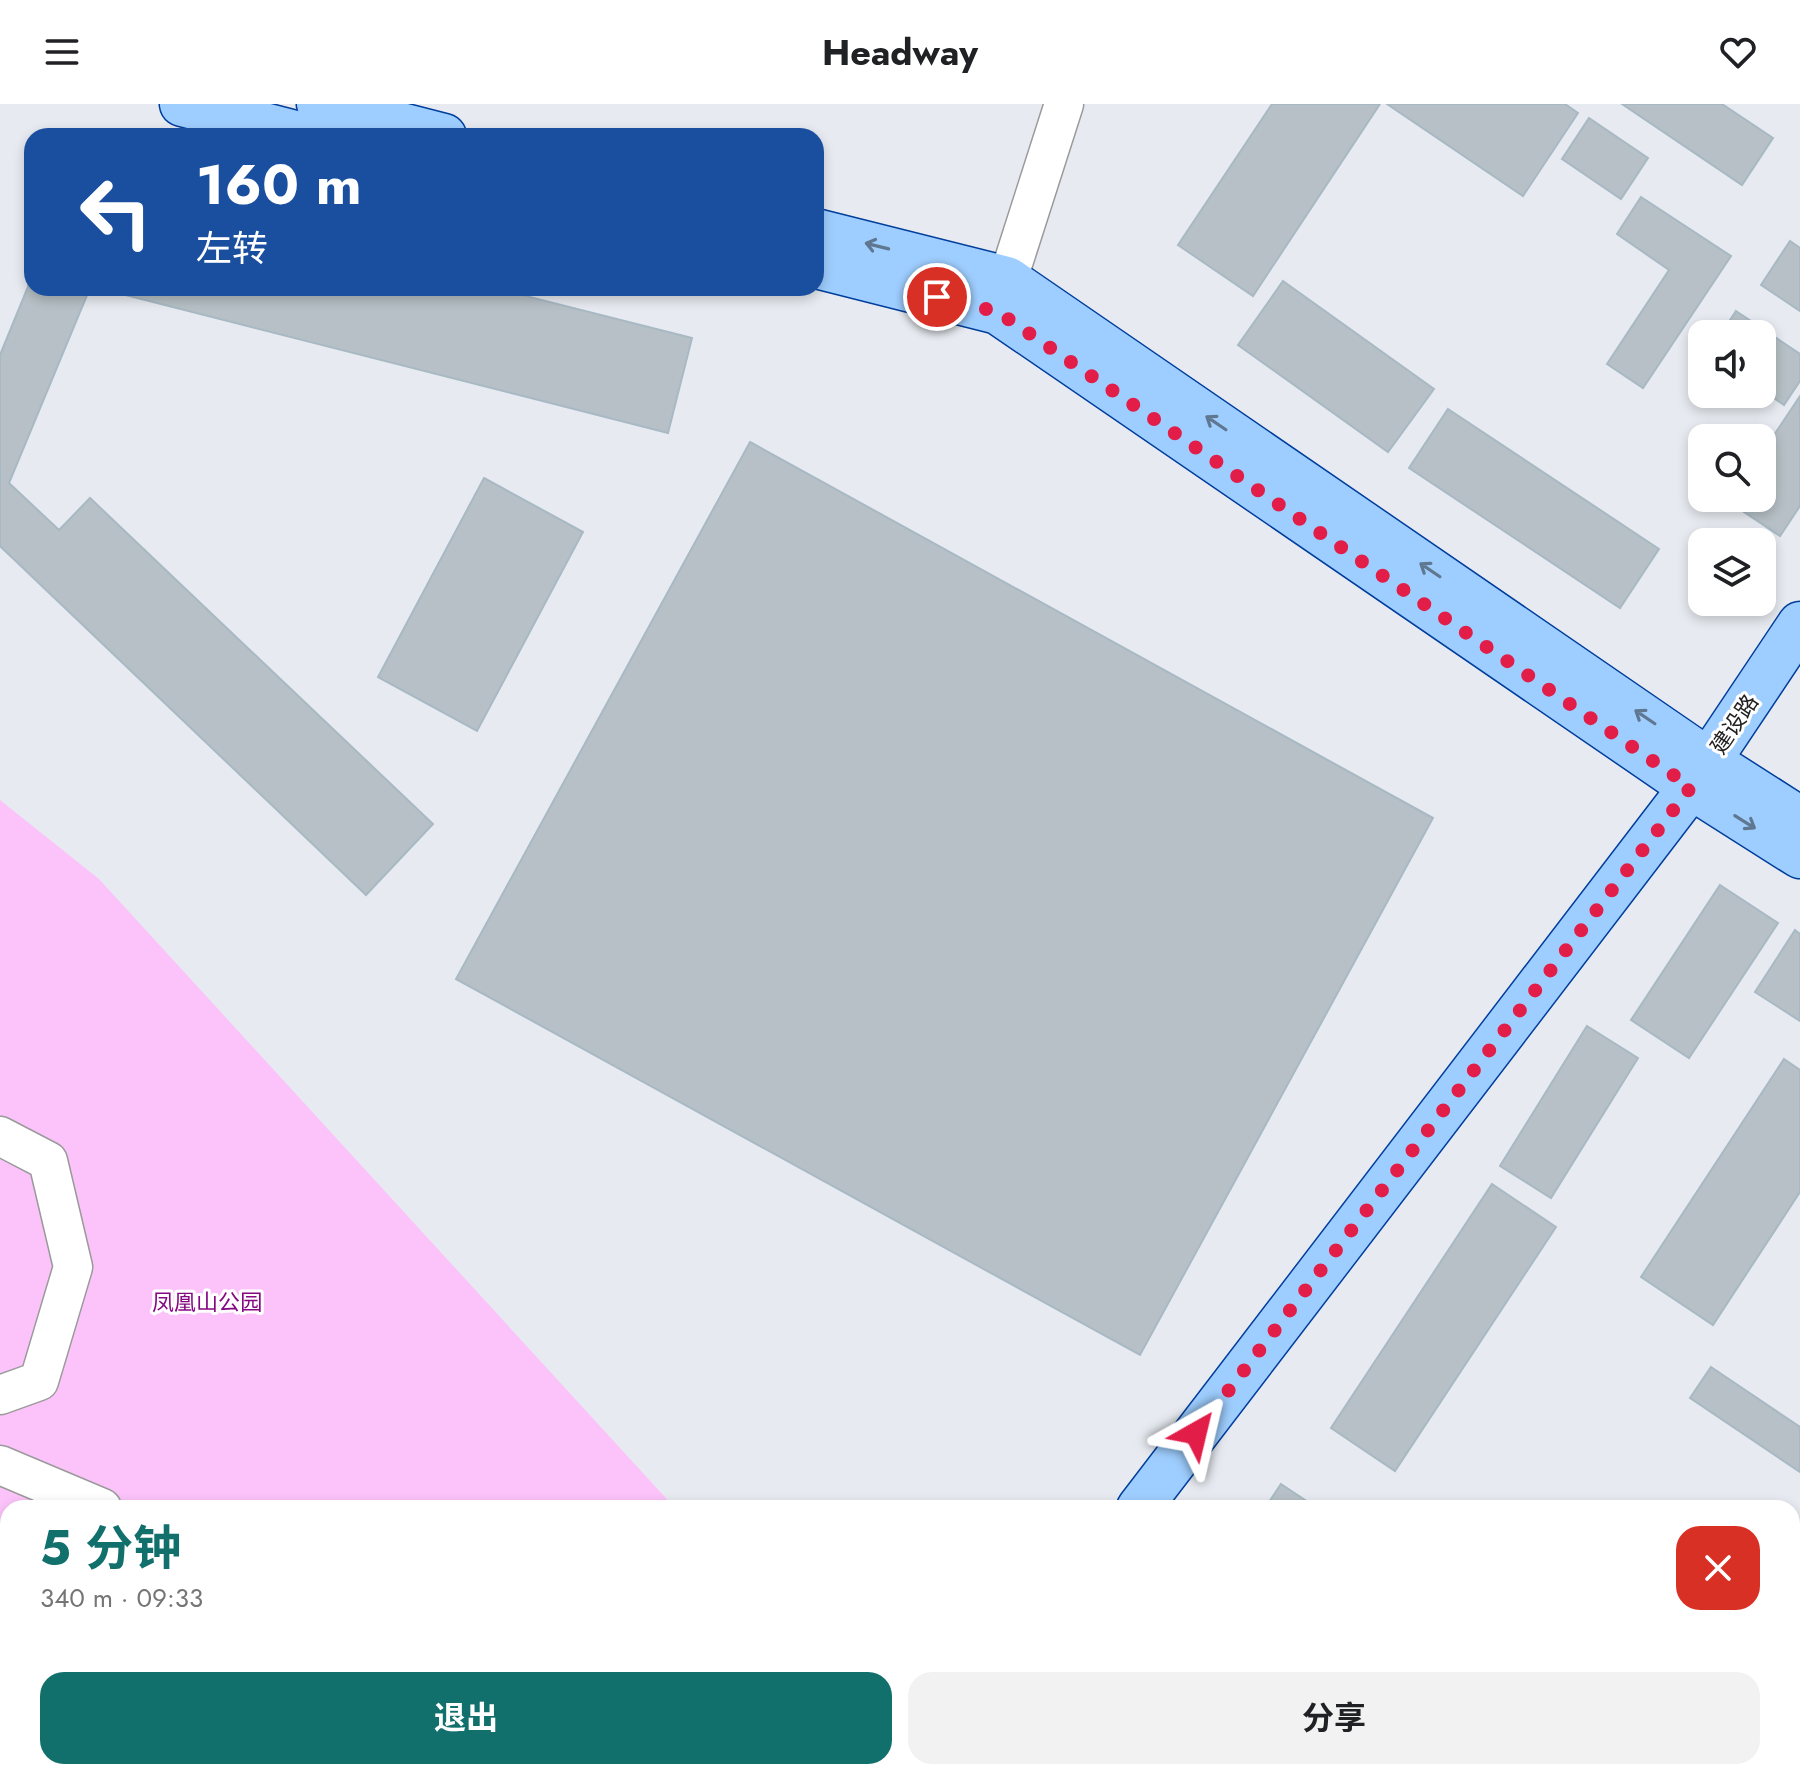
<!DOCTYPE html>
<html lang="zh">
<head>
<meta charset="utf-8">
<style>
  :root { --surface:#fff; --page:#f2f2f2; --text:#202124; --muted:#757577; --accent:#12706c }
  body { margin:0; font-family:Jost,"Noto Sans SC",sans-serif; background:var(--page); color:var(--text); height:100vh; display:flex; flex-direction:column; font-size:30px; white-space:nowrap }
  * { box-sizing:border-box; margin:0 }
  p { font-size:26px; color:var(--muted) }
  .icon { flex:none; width:44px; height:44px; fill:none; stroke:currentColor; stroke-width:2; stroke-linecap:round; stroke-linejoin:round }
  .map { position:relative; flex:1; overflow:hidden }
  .drawer { position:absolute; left:0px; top:1396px; width:1800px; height:280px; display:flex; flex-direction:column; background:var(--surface); border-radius:24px 24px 0 0; box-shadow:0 4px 12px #0003 }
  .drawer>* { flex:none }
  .guide { position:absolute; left:24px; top:24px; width:800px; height:168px; border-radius:24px; box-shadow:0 4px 12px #0003; background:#1a4fa0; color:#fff; overflow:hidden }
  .controls { position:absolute; left:1688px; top:216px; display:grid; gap:16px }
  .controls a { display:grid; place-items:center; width:88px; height:88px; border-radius:16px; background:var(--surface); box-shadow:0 4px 12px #0003; font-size:40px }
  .pin { position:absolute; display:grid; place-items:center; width:68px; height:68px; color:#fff; margin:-34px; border:4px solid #fff; border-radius:50%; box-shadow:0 2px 8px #0007 }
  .me { position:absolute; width:88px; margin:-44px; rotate:37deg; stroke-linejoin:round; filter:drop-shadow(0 0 6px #0008) }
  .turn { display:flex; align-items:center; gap:28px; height:168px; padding:0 40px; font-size:36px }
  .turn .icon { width:104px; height:104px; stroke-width:2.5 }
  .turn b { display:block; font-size:56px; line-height:68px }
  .round { display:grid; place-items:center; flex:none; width:84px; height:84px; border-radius:24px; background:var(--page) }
  .head { display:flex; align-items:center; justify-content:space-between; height:136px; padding:0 40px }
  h1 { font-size:48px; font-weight:700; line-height:60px; color:var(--accent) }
  .button { display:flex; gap:16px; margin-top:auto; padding:16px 40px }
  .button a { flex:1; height:92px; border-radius:24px; background:var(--accent); color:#fff; font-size:32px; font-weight:700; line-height:92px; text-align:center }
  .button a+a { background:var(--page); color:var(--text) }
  header { display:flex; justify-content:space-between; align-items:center; height:104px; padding:0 40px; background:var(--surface); font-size:36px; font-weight:700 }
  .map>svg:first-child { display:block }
  .park { fill:#fbc3fa }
  .building { fill:#b6c0c6; stroke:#a8b9c4; stroke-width:2 }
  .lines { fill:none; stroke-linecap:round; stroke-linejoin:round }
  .minor-casing { stroke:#9a9a9a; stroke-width:41 }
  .major-casing { stroke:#003e9d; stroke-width:47 }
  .minor { stroke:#fff; stroke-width:38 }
  .major { stroke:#9eceff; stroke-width:44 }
  .oneway { stroke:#5f7790 }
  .route { stroke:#e11d48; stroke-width:14; stroke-dasharray:0 25.2 }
  .labels { text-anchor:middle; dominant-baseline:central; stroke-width:6; stroke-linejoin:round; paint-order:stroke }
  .street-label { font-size:22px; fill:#202020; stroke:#fff }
  .park-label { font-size:22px; fill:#850882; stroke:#fff }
</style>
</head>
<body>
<header><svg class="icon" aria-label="menu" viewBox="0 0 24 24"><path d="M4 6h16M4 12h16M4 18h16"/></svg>Headway<svg class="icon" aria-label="heart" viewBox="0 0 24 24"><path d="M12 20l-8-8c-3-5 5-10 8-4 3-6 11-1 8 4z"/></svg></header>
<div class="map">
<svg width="1800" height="1676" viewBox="0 0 1800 1676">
  <rect width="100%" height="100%" fill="#e7ebf1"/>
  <g class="park">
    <polygon points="0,696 99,775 675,1404 8,1404 8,1488 0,1486"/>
    <polygon points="335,1668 926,1668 932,1676 344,1676"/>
  </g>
  <g class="building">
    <polygon points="1272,0 1380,0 1253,192 1178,141"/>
    <polygon points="1387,0 1565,0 1578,9 1523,92"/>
    <polygon points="1622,0 1722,0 1773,34 1742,81"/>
    <polygon points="1589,14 1648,54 1621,95 1562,55"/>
    <polygon points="1641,93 1731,152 1643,284 1607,260 1669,166 1617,130"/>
    <polygon points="1790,137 1800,144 1800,207 1761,181"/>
    <polygon points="32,173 32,184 90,184 9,379 59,426 90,394 433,720 366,791 0,442 0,251"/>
    <polygon points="1283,177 1434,285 1388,348 1238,241"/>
    <polygon points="98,184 494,184 692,234 668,329"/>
    <polygon points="1736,207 1800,250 1800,277 1784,301 1762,286 1762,230 1721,230"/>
    <polygon points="1800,292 1800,402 1780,432 1729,398 1732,394 1762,394 1762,349"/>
    <polygon points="1448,305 1659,445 1620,504 1409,364"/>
    <polygon points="750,338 1433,714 1140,1251 456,875"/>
    <polygon points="484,374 583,428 477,627 378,573"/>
    <polygon points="1720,781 1778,819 1689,954 1631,916"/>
    <polygon points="1795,826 1800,830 1800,917 1755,888"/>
    <polygon points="1587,922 1638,954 1551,1094 1500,1062"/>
    <polygon points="1784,955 1800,966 1800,1088 1713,1221 1641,1173"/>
    <polygon points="1492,1080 1556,1123 1395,1367 1331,1324"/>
    <polygon points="1711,1263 1800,1323 1800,1368 1690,1294"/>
    <polygon points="1281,1380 1317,1404 1265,1404"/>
    <polygon points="1800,1469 1800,1608 1792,1620 1792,1481"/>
    <polygon points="1668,1668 1760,1668 1755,1676 1663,1676"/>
  </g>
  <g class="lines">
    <g class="minor-casing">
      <g id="minor">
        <polyline points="999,203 1064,0"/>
        <polyline points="0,1032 48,1057 73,1163 39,1277 0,1291"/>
        <polyline points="0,1361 102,1404"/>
        <polyline points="573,1668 584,1676"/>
        <polyline points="1075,1668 1081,1676"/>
      </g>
    </g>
    <g class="major-casing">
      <g id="major">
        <polyline points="182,0 307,32"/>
        <polyline points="319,0 444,32"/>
        <polyline points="816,127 1007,175 1709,657 1800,715"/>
        <polyline points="816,162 998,208 1691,683 1800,752"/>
        <polyline points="1139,1404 1691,683 1800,520"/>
        <polyline points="998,1668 1000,1676"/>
      </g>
    </g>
    <use href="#minor" class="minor"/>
    <use href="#major" class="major"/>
  </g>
  <defs><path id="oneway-shaft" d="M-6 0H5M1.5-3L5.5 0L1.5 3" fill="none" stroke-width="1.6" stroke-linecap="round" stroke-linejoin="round" transform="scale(2)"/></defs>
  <g class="oneway">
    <use href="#oneway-shaft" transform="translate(877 142) rotate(-166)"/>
    <use href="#oneway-shaft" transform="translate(1216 319) rotate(-146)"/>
    <use href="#oneway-shaft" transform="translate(1430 466) rotate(-146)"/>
    <use href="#oneway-shaft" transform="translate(1645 613) rotate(-146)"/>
    <use href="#oneway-shaft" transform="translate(1745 718) rotate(32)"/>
  </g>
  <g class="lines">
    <polyline class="route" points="937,193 998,208 1691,683 1196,1329"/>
  </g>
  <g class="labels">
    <g class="street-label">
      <text transform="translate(1734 620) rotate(-56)">建设路</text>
    </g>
    <g class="park-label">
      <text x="207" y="1198">凤凰山公园</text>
    </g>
  </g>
</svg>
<div class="controls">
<a><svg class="icon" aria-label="sound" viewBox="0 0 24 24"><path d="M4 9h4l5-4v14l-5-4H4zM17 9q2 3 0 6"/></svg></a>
<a><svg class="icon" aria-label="search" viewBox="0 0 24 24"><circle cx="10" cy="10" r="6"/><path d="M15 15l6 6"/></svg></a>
<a><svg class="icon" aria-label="layers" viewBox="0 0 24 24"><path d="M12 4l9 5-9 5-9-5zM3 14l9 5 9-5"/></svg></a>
</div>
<div class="pin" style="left:937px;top:193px;background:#d93025"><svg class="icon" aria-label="arrive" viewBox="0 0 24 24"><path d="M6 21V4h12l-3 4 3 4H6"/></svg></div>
<svg class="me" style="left:1196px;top:1329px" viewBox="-20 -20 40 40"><path d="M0-17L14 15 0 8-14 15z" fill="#e11d48" stroke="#fff" stroke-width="4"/></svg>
<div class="guide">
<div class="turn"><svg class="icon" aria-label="left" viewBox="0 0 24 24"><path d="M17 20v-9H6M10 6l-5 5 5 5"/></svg><div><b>160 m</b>左转</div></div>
</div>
<section class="drawer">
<div class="head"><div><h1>5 分钟</h1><p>340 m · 09:33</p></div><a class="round" style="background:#d93025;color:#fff"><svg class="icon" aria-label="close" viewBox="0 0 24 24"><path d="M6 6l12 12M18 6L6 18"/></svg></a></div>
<div class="button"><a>退出</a><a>分享</a></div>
</section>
</div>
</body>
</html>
